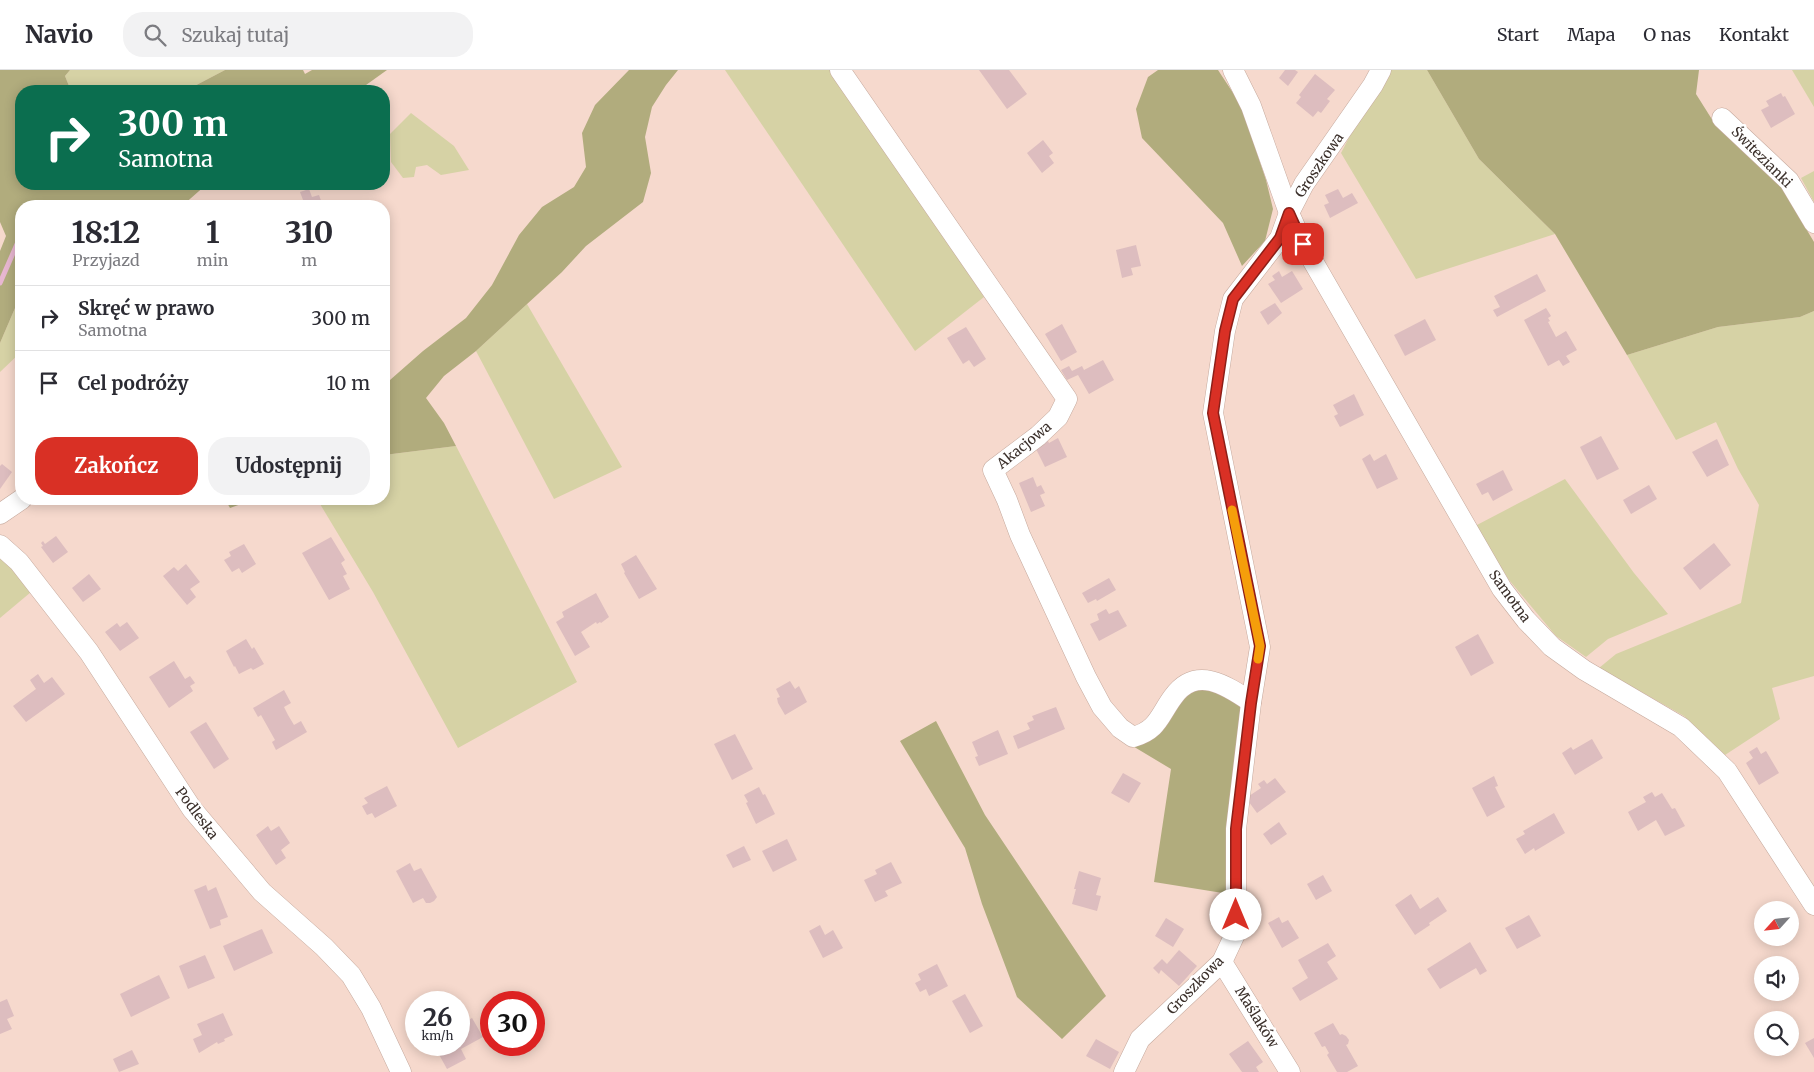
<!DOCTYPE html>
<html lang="pl">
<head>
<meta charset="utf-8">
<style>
  :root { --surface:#fff; --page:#f2f2f3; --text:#2b2b33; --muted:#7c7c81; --line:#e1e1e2; --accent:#d93025 }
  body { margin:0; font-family:Merriweather,serif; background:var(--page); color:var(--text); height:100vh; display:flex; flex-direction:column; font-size:19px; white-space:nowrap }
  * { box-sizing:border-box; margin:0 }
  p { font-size:16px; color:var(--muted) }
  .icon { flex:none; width:28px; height:28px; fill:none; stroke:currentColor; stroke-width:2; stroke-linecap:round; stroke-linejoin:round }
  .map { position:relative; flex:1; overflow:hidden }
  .panel { position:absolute; left:15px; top:130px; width:375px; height:305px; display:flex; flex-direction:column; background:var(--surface); border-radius:20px; box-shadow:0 2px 12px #0003 }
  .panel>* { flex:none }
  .top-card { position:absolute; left:15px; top:15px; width:375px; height:105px; border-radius:20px; box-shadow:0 2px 12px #0003; background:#0b6e4f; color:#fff; overflow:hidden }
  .needle { width:32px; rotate:243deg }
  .fabs { position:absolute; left:1754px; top:831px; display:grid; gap:10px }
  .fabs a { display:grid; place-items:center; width:45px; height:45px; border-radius:50%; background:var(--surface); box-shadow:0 2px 12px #0003; font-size:25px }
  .speed { position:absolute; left:405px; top:921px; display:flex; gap:10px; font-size:25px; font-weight:700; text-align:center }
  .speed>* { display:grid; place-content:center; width:65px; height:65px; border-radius:50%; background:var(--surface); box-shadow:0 2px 12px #0003; line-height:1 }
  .speed small { font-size:12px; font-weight:400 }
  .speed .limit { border:8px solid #d22; background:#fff; color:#111 }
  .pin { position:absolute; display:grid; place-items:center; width:42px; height:42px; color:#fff; margin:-21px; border-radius:10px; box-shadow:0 2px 8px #0006 }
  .me { position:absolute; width:55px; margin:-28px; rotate:0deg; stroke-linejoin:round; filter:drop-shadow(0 0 4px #0008) }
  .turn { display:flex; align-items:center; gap:18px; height:105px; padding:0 20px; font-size:22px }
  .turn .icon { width:65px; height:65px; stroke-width:2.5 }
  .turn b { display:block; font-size:35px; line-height:42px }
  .eta { display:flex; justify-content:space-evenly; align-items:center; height:85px; text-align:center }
  .eta b { font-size:30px; font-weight:700; line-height:35px }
  .button { display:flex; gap:10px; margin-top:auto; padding:10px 20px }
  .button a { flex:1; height:58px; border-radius:20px; background:var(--accent); color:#fff; font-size:20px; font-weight:700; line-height:58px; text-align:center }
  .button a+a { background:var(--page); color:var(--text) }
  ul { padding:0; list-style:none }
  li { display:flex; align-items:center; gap:15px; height:65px; padding:0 20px; border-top:1px solid var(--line) }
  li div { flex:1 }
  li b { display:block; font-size:19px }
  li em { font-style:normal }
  header { display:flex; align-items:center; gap:30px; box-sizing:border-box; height:70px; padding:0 25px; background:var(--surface); border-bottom:1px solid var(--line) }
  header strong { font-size:24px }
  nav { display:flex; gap:28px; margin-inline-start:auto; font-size:18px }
  .search { width:350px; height:45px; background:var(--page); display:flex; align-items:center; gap:12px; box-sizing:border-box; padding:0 18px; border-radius:20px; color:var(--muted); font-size:19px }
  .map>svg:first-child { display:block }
  .green { fill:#d6d2a5 }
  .forest { fill:#b1ac7d }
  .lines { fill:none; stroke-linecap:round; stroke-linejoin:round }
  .stream { stroke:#e8b7d1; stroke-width:5 }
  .building { fill:#ddbdbf }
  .minor-casing { stroke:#c5a99d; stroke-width:21 }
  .minor { stroke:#fff; stroke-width:20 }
  .route-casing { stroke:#8d1f18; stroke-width:12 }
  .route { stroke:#d93025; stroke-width:9 }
  .slow { stroke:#f59e0b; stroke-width:9 }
  .labels { text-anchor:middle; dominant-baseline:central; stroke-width:5; stroke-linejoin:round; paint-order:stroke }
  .street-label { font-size:14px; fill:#3b302b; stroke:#fff }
</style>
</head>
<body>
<header>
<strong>Navio</strong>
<div class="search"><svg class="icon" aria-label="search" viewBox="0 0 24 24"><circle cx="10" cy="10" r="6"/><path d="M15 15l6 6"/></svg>Szukaj tutaj</div>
<nav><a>Start</a><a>Mapa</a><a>O nas</a><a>Kontakt</a></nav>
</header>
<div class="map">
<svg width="1814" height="1002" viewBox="0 0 1814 1002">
  <rect width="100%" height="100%" fill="#f6d9cd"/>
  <g class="green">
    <polygon points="70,0 225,0 185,21 71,21 65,6"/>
    <polygon points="725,0 831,0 984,227 915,281"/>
    <polygon points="1384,0 1427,0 1479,89 1555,164 1416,209 1341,83"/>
    <polygon points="1792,0 1814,0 1814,37"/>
    <polygon points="411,43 454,76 469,100 441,105 427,95 416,97 414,107 403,108 391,92 390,64"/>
    <polygon points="1814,101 1814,132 1801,108"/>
    <polygon points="21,224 21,282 0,302 0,273"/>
    <polygon points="527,234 622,397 554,429 476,281"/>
    <polygon points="1814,241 1814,606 1772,618 1780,649 1725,685 1684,646 1599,598 1616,584 1741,533 1759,435 1738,399 1716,352 1676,370 1627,285 1718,257 1800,247"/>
    <polygon points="456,376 577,612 458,678 373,522 317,429 384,429 384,385"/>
    <polygon points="1565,409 1634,503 1668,544 1608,569 1586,587 1556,566 1509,510 1475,456"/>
    <polygon points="0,485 31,522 0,548"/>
  </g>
  <g class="forest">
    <polygon points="0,0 70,0 65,6 71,21 21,21 21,114 207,114 182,136 21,136 21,224 0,273 0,181 6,166 0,152"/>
    <polygon points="225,0 303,0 305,4 312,0 387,0 366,15 363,21 185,21"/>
    <polygon points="629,0 678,0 666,15 652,37 645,67 651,103 643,132 586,176 562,202 476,281 444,306 426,328 444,353 456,376 384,385 384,313 390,310 423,281 466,248 492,215 519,165 542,137 574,117 586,97 582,63 595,35"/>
    <polygon points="1158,0 1218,0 1241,35 1266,110 1273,139 1265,171 1242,196 1223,153 1142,68 1136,39 1148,7"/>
    <polygon points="1427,0 1699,0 1696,24 1713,51 1780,115 1814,172 1814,241 1800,247 1718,257 1627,285 1555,164 1479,89"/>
    <polygon points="225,429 255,429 230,438"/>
    <polygon points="1193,616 1213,618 1242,638 1229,824 1154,812 1171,699 1131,675"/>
    <polygon points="936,651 985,745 1106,926 1062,969 1017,927 982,834 965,778 900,671"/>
  </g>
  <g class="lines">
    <polyline class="stream" points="0,213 21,165"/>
  </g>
  <g class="building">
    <polygon points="979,0 1009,0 1027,24 1007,39"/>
    <polygon points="1285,0 1295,0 1298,2 1288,16 1279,8"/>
    <polygon points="1315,4 1335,20 1327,29 1330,31 1321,43 1318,41 1313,47 1296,33 1301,27 1299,25"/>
    <polygon points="1781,23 1783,27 1785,26 1795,44 1771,58 1761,40 1769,36 1766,31"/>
    <polygon points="1043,70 1053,83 1049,86 1054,93 1042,103 1027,83"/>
    <polygon points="339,114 364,114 341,120"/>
    <polygon points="309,119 312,127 319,125 323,136 297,136 296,132 303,130 300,122"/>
    <polygon points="1338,119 1343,128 1352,123 1358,133 1330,148 1324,135 1329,133 1325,125"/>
    <polygon points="1136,175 1141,196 1131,198 1133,205 1122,208 1116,180"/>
    <polygon points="1279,201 1282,207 1292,201 1303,219 1281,233 1268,214 1275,210 1272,206"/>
    <polygon points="1537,204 1546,221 1497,247 1493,240 1500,237 1494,226"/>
    <polygon points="1275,233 1282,243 1268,255 1260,242"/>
    <polygon points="1546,238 1551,246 1548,248 1550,251 1548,252 1556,267 1566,261 1577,280 1566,286 1570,292 1563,296 1559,290 1548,296 1524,250"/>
    <polygon points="1425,249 1436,270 1405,286 1394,265"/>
    <polygon points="1062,254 1077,282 1061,291 1045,264"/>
    <polygon points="966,257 986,289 974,297 969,290 963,294 947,268"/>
    <polygon points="1103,290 1114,310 1089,324 1078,305 1067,310 1061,300 1069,296 1072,301 1082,296 1084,300"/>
    <polygon points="1354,324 1364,345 1340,357 1334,346 1338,344 1333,335"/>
    <polygon points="1601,366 1619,399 1597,410 1580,377"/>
    <polygon points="1046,367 1049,373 1058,368 1067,387 1045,397 1036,379"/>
    <polygon points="1717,369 1729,395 1707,407 1692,382"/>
    <polygon points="1370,384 1374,391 1386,384 1398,409 1377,419 1362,389"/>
    <polygon points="2,394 12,402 0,419 0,396"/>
    <polygon points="1503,400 1513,420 1493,431 1488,422 1482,425 1476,414"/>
    <polygon points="1033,407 1037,417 1041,415 1045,423 1040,425 1045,436 1031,442 1019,413"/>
    <polygon points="1649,415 1657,429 1631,444 1623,430"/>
    <polygon points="56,466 68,482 53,493 41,477 43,476 41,473 43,471 45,474"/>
    <polygon points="331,467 345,490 341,493 347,504 343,506 350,519 329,530 302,483"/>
    <polygon points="1714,473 1731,495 1700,520 1683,498"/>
    <polygon points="244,474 256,494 242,503 239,498 232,502 224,490 231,486 229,482"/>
    <polygon points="636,485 657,519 639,529 624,503 625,502 621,494"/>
    <polygon points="186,494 200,512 190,519 196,527 187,535 163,506 174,497 178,501"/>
    <polygon points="89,504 101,519 83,532 72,518"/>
    <polygon points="1109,508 1116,520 1097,531 1096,529 1088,533 1082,523"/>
    <polygon points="596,523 609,547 601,553 600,552 597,554 596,552 581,562 590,577 575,586 556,552 564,547 562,542"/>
    <polygon points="1106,539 1109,544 1118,540 1127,556 1099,571 1090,554 1099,550 1097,544"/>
    <polygon points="127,552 139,568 120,581 105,562 117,553 120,557"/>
    <polygon points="1478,564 1494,593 1471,606 1455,577"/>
    <polygon points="246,569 252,579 254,577 264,594 253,600 251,598 239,604 235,596 234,597 226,581"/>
    <polygon points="174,591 185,609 190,606 195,613 190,616 193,621 169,638 149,607"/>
    <polygon points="38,604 44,613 52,607 65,624 26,652 13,636 36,619 30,610"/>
    <polygon points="790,611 795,619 799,616 807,632 785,645 778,633 777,628 780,627 776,619"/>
    <polygon points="284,620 291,633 284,637 288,645 294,655 301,651 307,662 276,680 272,672 275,670 261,645 258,647 253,638"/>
    <polygon points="1056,637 1065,659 1018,679 1013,666 1030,659 1027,653 1034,650 1032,646"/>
    <polygon points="206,652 229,689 214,699 190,662"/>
    <polygon points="998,660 1008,684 979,696 975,687 978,686 972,672"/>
    <polygon points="735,664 753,699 732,710 714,674"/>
    <polygon points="1592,669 1603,688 1575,705 1562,683 1571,677 1573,680"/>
    <polygon points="1757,677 1761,684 1766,681 1779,703 1759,715 1746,693 1753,688 1749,682"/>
    <polygon points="1123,703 1141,713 1129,733 1111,723"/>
    <polygon points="1494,706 1498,716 1495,717 1505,737 1487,747 1472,718"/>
    <polygon points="1275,708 1286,722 1257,743 1246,728 1261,718 1258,714 1264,710 1267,714"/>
    <polygon points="387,716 397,736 375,748 372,743 367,745 362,736 368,733 364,728"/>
    <polygon points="759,717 763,725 765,724 775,744 756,754 746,733 748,732 744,725"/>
    <polygon points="1652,722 1655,727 1662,723 1672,739 1675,738 1685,756 1665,766 1656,750 1638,761 1628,742 1646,732 1643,727"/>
    <polygon points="1554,743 1565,763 1535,781 1534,778 1525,784 1516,769 1525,764 1523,761"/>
    <polygon points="1279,752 1287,764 1271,775 1263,764"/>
    <polygon points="268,756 271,761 279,756 290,773 281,780 286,788 276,795 256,765"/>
    <polygon points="787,769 797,790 773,802 762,781"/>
    <polygon points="744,776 751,790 733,798 726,785"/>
    <polygon points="891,792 902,813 885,821 888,826 875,832 864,810 877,804 875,800"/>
    <polygon points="410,793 414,801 421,798 437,827 434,831 430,833 426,833 423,828 413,833 396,801"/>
    <polygon points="1079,801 1101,808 1096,825 1101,826 1097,841 1072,834 1076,819 1074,819"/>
    <polygon points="1323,805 1332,821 1316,830 1307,814"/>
    <polygon points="206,815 208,821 216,817 228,847 220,850 221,855 210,859 194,820"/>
    <polygon points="1411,824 1420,839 1438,827 1447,841 1429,853 1430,855 1415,865 1395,835"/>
    <polygon points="1529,845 1541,866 1517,879 1505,858"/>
    <polygon points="1279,847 1282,853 1288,850 1299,868 1282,878 1268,853"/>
    <polygon points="1166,848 1184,859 1173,877 1155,866"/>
    <polygon points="820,855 825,865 833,860 843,878 823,888 809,861"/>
    <polygon points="262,859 273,883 234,901 223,876"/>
    <polygon points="1470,872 1487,901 1480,905 1476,898 1440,919 1427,899"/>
    <polygon points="1328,873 1336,886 1327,892 1338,909 1300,931 1292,918 1308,908 1298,890"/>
    <polygon points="1179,880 1197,896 1179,916 1161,900 1159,904 1153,898 1162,889 1167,894"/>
    <polygon points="205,885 215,908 188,919 179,896"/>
    <polygon points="937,894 948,916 929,926 926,919 920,922 915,913 921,910 918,904"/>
    <polygon points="159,905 170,928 131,947 120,924"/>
    <polygon points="965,924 983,956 970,963 952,931"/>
    <polygon points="438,926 441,932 448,928 450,932 427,932"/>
    <polygon points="7,929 14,946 7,949 12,959 0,964 0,932"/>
    <polygon points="223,943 233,965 224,969 225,971 218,974 217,972 199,983 193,969 202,965 197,954"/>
    <polygon points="461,947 464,953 472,948 483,967 461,979 466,989 447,999 436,979 444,975 459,975 459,948"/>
    <polygon points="1333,953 1340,965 1342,964 1346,966 1349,970 1348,974 1346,975 1358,996 1347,1002 1337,1002 1327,985 1329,983 1325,976 1322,977 1314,963"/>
    <polygon points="1814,968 1814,988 1805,973"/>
    <polygon points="1096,969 1119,982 1110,999 1086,986"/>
    <polygon points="1248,971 1263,992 1256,997 1259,1002 1242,1002 1229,984"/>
    <polygon points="132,980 139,994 119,1002 113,989"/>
  </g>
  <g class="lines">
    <g class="minor-casing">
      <g id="minor">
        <path d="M840,0L1067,329L1058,347L1038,366L993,400L1007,430L1020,465L1086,607L1102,637L1120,658L1133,667C1158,660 1159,646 1173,627C1196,595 1226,615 1251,632"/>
        <polyline points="1233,0 1251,36 1289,143 1303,174 1502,519 1526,550 1552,577 1584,600 1681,657 1727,701 1814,835"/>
        <polyline points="1722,48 1789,111 1814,153"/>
        <polyline points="0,444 22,429"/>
        <polyline points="0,475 19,492 89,582 192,739 262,822 324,877 351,905 371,938 401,1002"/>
        <polyline points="1222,892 1290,1002"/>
        <polyline points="1124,1002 1140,969 1222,892 1236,862 1236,759 1251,633 1260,577 1213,343 1225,261 1233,229 1280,168 1289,143 1304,114 1373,15 1381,0"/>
      </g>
    </g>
    <use href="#minor" class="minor"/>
  </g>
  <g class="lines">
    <g class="route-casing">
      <polyline id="route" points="1236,845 1236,759 1251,633 1260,576 1213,343 1225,261 1233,229 1280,168 1289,143 1303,174"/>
    </g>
    <use href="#route" class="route"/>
    <polyline class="slow" points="1232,440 1260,576 1258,589"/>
  </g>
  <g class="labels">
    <g class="street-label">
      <text transform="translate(1762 87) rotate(45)">Świtezianki</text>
      <text transform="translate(1319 95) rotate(-56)">Groszkowa</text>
      <text transform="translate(1024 375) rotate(-39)">Akacjowa</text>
      <text transform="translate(1510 526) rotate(54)">Samotna</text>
      <text transform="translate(197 743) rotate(53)">Podleska</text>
      <text transform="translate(1195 915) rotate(-46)">Groszkowa</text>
      <text transform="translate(1257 947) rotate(58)">Maślaków</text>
    </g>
  </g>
</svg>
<div class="fabs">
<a><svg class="needle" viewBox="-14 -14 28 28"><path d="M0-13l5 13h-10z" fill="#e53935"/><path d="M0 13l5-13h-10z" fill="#7c7c81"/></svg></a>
<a><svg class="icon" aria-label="sound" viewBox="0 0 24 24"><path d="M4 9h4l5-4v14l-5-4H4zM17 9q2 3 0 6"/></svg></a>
<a><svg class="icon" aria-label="search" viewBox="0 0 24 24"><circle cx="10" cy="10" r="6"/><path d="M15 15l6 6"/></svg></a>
</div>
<div class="speed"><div>26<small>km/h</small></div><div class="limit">30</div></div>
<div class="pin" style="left:1303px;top:174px;background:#d93025"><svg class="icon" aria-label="arrive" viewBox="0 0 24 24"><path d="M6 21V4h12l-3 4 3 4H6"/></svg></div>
<svg class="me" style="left:1236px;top:845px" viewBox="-20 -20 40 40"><circle r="19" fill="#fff"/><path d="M0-13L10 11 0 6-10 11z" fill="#d93025"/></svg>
<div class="top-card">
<div class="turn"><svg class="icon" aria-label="right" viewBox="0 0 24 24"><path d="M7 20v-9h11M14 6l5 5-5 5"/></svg><div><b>300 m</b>Samotna</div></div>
</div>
<section class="panel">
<div class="eta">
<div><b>18:12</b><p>Przyjazd</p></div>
<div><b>1</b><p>min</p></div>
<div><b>310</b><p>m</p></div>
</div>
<ul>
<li><svg class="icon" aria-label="right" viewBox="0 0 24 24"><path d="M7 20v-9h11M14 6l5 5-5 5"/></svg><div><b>Skręć w prawo</b><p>Samotna</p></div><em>300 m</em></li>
<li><svg class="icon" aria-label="arrive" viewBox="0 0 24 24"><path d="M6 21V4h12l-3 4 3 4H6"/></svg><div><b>Cel podróży</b></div><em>10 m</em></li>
</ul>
<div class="button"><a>Zakończ</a><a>Udostępnij</a></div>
</section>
</div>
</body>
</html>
